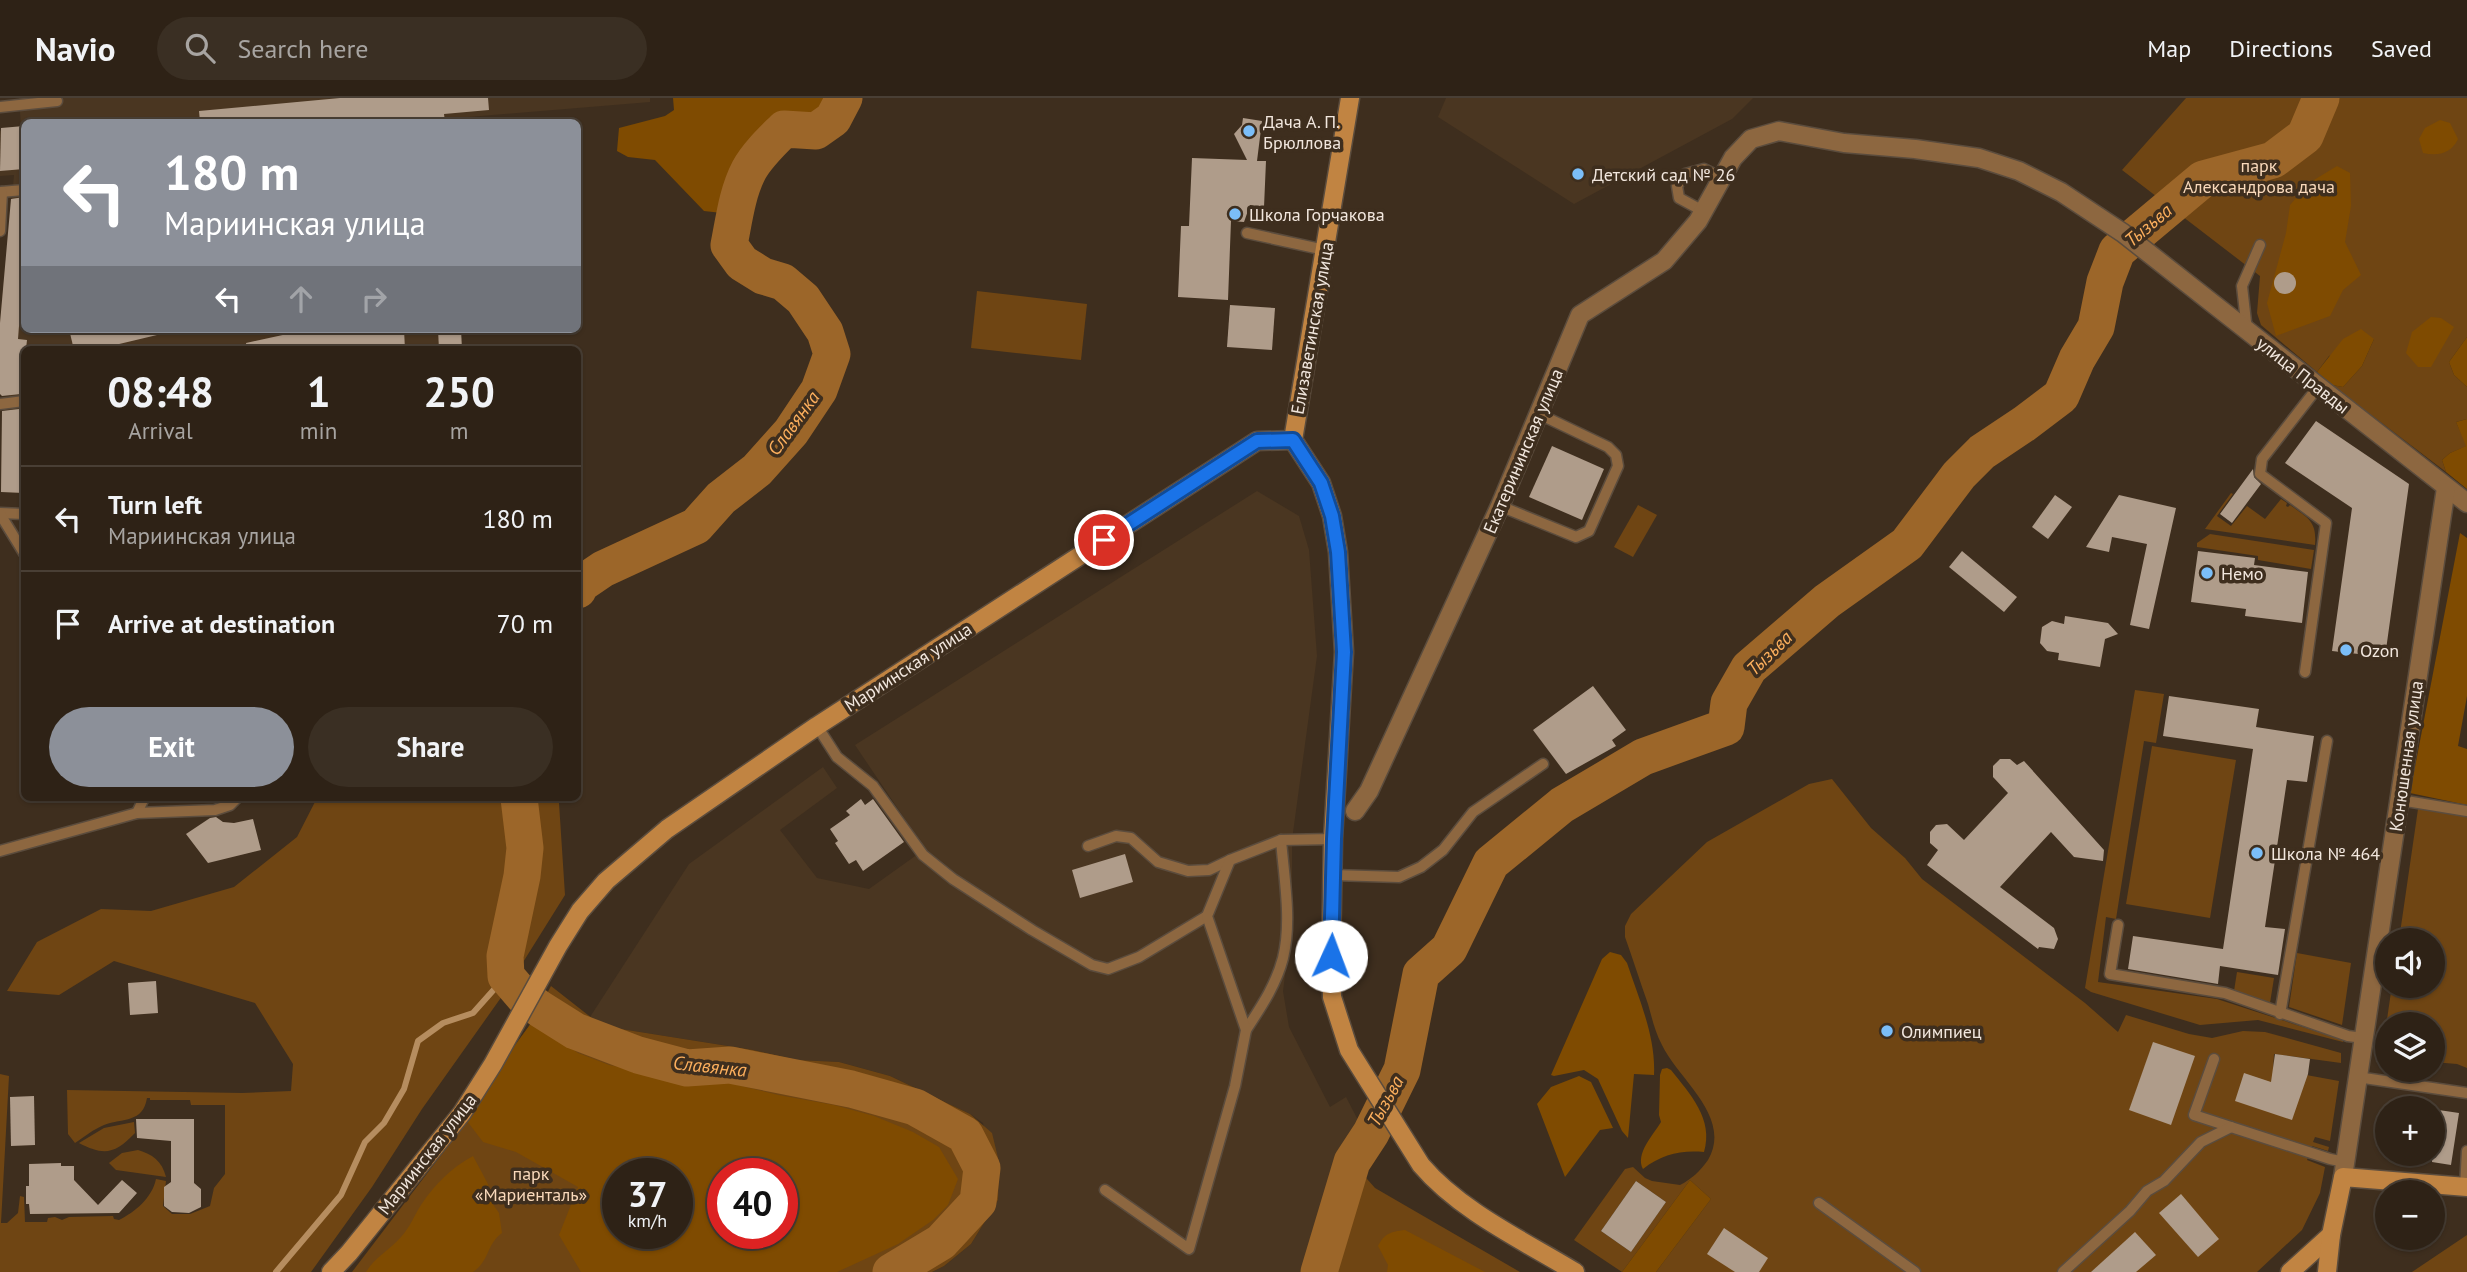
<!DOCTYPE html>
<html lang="en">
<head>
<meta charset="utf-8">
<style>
  :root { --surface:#2e2216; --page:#3a2f23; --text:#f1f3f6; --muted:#a7a4a1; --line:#493f35; --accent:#8c9099 }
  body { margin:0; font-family:"PT Sans",sans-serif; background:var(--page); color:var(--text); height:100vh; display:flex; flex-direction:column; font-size:26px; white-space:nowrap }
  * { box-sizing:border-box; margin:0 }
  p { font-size:23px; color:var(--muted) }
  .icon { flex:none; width:38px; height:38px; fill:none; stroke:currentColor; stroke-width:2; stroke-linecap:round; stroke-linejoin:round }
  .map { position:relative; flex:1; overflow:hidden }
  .panel { position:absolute; left:21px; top:248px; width:560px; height:455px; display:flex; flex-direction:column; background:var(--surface); border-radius:10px; box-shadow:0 2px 5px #0004,0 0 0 2px var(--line) }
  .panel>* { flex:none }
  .guide { position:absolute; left:21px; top:21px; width:560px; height:214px; border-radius:10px; box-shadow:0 2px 5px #0004,0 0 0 2px var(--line); background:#8c9099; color:#fff; overflow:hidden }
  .buttons { position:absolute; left:2375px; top:830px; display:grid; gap:14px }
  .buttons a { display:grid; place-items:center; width:70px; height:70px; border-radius:50%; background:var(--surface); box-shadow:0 2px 5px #0004,0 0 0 2px var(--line); font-size:35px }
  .speed { position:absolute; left:602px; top:1060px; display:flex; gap:14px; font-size:35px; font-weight:700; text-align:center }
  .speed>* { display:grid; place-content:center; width:91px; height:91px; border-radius:50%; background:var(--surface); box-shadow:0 2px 5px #0004,0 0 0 2px var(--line); line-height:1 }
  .speed small { font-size:18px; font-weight:400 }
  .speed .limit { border:10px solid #d22; background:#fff; color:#111 }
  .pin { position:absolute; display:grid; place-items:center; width:60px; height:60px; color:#fff; margin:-30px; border:4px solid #fff; border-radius:50%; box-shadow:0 2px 7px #0007 }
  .me { position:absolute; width:77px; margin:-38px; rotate:2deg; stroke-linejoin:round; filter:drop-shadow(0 0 5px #0008) }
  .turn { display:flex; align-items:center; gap:24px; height:147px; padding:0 28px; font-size:32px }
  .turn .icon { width:91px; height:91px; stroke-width:2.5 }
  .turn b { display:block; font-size:49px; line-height:60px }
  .lanes { display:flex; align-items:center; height:66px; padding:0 28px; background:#0003; justify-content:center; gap:35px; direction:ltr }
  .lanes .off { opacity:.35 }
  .eta { display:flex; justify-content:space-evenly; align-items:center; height:119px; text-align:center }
  .eta b { font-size:42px; font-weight:800; line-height:49px }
  .action { display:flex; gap:14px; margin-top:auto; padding:14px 28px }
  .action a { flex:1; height:80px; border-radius:42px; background:var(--accent); color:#fff; font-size:28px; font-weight:800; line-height:80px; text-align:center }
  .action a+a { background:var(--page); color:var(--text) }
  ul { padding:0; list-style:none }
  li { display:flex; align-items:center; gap:21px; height:105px; padding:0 28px; border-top:2px solid var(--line) }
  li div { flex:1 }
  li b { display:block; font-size:26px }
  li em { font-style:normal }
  header { display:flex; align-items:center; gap:42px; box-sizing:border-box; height:98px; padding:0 35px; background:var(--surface); border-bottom:2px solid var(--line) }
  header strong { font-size:33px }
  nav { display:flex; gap:38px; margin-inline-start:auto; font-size:24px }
  .search { width:490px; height:63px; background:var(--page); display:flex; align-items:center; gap:18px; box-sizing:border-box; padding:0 24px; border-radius:38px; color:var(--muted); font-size:26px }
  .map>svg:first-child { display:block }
  .built { fill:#4a3621 }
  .green { fill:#6f4513; fill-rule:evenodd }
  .forest { fill:#7f4b01; fill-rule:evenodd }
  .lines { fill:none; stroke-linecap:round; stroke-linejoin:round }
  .stream { stroke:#b68d5f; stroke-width:6 }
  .river { stroke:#9c6629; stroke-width:37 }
  .building { fill:#af9c8a }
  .lane-casing { stroke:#5b4c3d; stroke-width:13 }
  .street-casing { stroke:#5b4c3d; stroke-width:21 }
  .secondary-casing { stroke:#5b4c3d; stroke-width:21 }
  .lane { stroke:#8d6740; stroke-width:10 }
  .street { stroke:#8d6740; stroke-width:18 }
  .secondary { stroke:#c18442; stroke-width:18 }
  .route-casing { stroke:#114b97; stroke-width:18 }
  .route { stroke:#1a73e8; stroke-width:12 }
  .poi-dot { fill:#7bbef8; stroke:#3e2e1e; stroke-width:2.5 }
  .labels { text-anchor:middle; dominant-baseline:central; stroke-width:7; stroke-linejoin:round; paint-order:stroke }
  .poi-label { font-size:18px; fill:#f2e7de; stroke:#3e2e1e; text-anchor:start }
  .park-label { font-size:18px; fill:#f9d9bb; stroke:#3e2e1e }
  .street-label { font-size:18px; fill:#f2e7de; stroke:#3e2e1e }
  .water-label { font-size:19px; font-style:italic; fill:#fcaf5d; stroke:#3e2e1e }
</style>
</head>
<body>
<header>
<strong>Navio</strong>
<div class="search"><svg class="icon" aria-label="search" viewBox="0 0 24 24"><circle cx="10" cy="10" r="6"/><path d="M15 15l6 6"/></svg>Search here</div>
<nav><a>Map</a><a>Directions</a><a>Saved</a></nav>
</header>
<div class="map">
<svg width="2467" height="1174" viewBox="0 0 2467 1174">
  <rect width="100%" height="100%" fill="#3e2e1e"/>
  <g class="built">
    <polygon points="19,0 650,0 650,4 445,21 445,24 24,24 24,231 461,231 462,252 24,252 24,395 1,394 2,321 10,320 10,297 0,296 0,225 14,77 0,78 0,33 17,31 17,29 21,28"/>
    <polygon points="1446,0 1753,0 1732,21 1574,106 1438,19"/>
    <polygon points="1257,393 1299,418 1309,452 1317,558 1292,742 1292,823 1283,893 1289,929 1330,1009 1346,999 1360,1026 1338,1080 1330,1127 1312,1174 932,1174 944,1168 971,1146 998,1102 983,1025 970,1016 890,978 839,964 797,962 753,952 602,928 590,919 689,766 823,669 837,690 780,732 817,780 869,791 925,751 855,647"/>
  </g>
  <g class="green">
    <polygon points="2186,0 2467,0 2467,239 2449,264 2454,277 2467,289 2467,321 2456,324 2467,348 2450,355 2442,362 2446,374 2332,287 2343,289 2362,268 2374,241 2329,258 2317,274 2261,227 2257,215 2260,178 2122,72"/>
    <polygon points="977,193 1087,206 1081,262 971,250"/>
    <path d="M2231,395L2233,396L2217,418L2231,428L2247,408L2265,421L2281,401L2287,405L2286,408L2288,409L2290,407C2308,420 2317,423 2315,447L2205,431Z"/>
    <polygon points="1638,407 1657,417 1633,459 1614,449"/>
    <polygon points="2210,436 2314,452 2311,471 2258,462 2258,458 2197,449 2197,445"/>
    <polygon points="2135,592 2164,596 2156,645 2144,643 2116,821 2106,819 2098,884 2217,901 2343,942 2343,944 2258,922 2200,927 2091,894 2085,890"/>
    <polygon points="2152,648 2236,662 2210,820 2126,806"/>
    <path d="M1832,681L1871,730L1905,760L1922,781L2085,905L2118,934L2126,917L2189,936L2212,940L2243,933L2265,934L2341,955V965L2274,956L2273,971L2339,983L2330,1043L2315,1039L2313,1044L2329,1049L2328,1053L2312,1048L2307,1062L2325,1069L2320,1095L2302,1132L2257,1174H1656L1711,1101L1690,1082L1622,1174L1574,1142L1625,1071L1633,1069L1645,1080L1652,1083L1680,1087C1692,1081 1700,1073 1708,1062C1733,1019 1678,981 1662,947C1655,934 1652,920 1648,906C1640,884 1633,861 1625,839V828L1631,816L1707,744L1809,686ZM1636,1083L1666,1104L1631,1154L1601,1133Z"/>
    <path d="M317,700H555L559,705L565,797L500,901L422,1011L372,1089L311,1174H0V976L9,978L1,1125H7L18,1115L20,1098L24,1099L25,1124H47L48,1120L55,1119L62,1122L69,1119L113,1118L114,1121L119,1122C135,1114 152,1100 156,1081L166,1083L163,1108L172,1116H190L210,1108L214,1090L225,1076V1007H191L190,1002H150V1000H147C143,1025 123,1020 104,1027C94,1031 84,1039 75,1045L68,1036L67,992L242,995L291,993L293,966L255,905L114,863L59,897L7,893L37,844L101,811L151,813L234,789L297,739Z"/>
    <polygon points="2418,711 2467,717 2467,970 2457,966 2433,964 2432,926 2387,926 2387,971 2404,971 2403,977 2384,974 2380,970 2392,887 2432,887 2432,842 2399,842"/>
    <polygon points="2297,855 2351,865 2342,927 2289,909"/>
    <polygon points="2237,874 2274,880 2270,905 2234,893"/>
    <path d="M551,888L602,928L753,952L797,962L839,964L890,978L970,1016L992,1035L999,1064L998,1102L971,1146L944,1168L932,1174H352L467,1023L497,972L532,924ZM618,1076H677V1136H618ZM723,1076H782V1136H723Z"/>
    <path d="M134,1024L135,1035C115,1056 104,1058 79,1045L104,1030Z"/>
    <path d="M138,1052C152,1056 162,1063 166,1079L116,1072L109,1065L122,1055Z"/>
    <polygon points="1352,1064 1375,1090 1520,1174 1319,1174"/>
    <polygon points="2467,1137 2467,1174 2412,1174"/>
  </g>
  <g class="forest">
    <polygon points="673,0 829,0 822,15 785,24 745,59 722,115 704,113 655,62 628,59 617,53 619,30 665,18 674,12"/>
    <path d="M2440,22L2450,25L2458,41C2451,56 2438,58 2423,55L2419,41L2425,30Z"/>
    <polygon points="2337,68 2350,75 2351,108 2345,144 2361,177 2343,192 2330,218 2276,238 2267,205 2286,135 2290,107 2309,85"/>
    <polygon points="2431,219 2441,220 2454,229 2431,269 2418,269 2406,255 2412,234"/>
    <polygon points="2361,231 2374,241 2362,268 2343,289 2332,287 2317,274 2343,241"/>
    <polygon points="2467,239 2467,289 2454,277 2449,264"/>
    <polygon points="2467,321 2467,391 2446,374 2442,362 2450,355 2466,348 2456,324"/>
    <polygon points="2460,435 2467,440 2467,598 2458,648 2467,651 2467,707 2410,695"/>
    <path d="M1610,854L1621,857L1627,865C1639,901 1656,939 1654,977L1634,976L1628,1040L1622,1033L1598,981L1584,972L1554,978L1551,977L1602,861Z"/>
    <path d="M532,924L578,955L609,967L644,974L701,978L778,997L834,1007L874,1018L913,1034L939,1049L958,1081L948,1107L933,1122L898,1146L837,1174H581L559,1137L578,1089L516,1054L483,1044L467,1023L497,972ZM618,1076H677V1136H618ZM723,1076H782V1136H723Z"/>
    <path d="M1667,970L1671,972C1690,996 1714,1021 1704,1054C1681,1052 1662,1056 1643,1071C1635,1056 1653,1037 1661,1024L1659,1017L1660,977L1662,971Z"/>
    <polygon points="1579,978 1591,984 1613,1030 1600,1032 1565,1079 1537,1006 1551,989"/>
    <path d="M473,1058L488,1086L490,1102L499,1115L502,1135C487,1145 489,1164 473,1174H366C375,1159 390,1152 401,1139C410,1129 414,1118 421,1107C435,1086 451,1070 473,1058Z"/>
    <polygon points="1690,1082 1711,1101 1656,1174 1622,1174"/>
    <path d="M1405,1132L1485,1174H1387L1388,1167L1378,1148C1385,1135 1390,1134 1405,1132Z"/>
  </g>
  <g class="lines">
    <polyline class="stream" points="276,1174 341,1097 365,1044 384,1025 404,991 418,943 443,925 473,915 506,878"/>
    <g class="river">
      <path d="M578,492V488L603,471L696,428L721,400L757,372L791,334L819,292L832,256L825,234L803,201L783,184L763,178L742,165L729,147C734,122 737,95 749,72C757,57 772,43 784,31L816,33L833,21L844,0"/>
      <polyline points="519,700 525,750 522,778 505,858 506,878 524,899 540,911 575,933 638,957 687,970 730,967 851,991 915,1009 965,1037 982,1070 978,1104 941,1144 891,1174"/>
      <polyline points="1319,1174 1352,1064 1371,1035 1402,972 1421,876 1449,851 1491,765 1562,707 1643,659 1726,629 1729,605 1749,570 1827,503 1907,446 1959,377 1982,354 2024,326 2061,298 2077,261 2096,229 2105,184 2117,153 2203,81 2273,62 2305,38 2321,0"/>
    </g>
  </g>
  <g class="building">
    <polygon points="340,0 488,0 489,12 444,16 445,24 200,24 199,13"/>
    <polygon points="1243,20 1262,23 1257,63 1266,63 1264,109 1250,107 1244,124 1231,123 1228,202 1178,199 1181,128 1189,128 1192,60 1247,62 1234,36 1242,27"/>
    <polygon points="24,28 24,71 0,73 1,30"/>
    <polygon points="24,99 24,163 18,241 27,242 21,296 2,298 0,296 0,225 11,101"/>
    <circle cx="2285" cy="185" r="11"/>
    <polygon points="1230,207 1275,210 1272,252 1227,249"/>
    <polygon points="69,231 156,231 157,237 94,252 74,252"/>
    <polygon points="301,231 404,231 405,252 247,252 246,245 301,233"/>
    <polygon points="438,231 461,231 462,252 439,252"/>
    <polygon points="19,311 19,318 24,316 24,395 1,394 2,313"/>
    <polygon points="2316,323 2409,386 2385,559 2332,553 2352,410 2285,365"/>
    <polygon points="1552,348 1604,371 1582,422 1529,399"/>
    <polygon points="2253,371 2254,379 2261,386 2232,425 2220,416"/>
    <polygon points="2055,397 2072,409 2048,441 2032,429"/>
    <polygon points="2119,397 2176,410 2149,531 2130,527 2147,446 2112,439 2109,454 2086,449"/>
    <polygon points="1962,453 2017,499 2004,514 1949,469"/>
    <polygon points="2198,453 2255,460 2254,467 2308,474 2302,525 2245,518 2246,511 2191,504"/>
    <polygon points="2065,518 2108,525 2118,536 2105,541 2100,569 2058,562 2059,555 2047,553 2040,545 2042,529 2052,523 2064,526"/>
    <polygon points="1593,588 1626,632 1612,642 1616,648 1566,676 1533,632"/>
    <polygon points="2169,598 2259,611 2256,629 2314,638 2307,684 2287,682 2265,829 2285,831 2278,877 2220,868 2218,886 2128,871 2133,838 2223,851 2253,651 2163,638"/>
    <polygon points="2000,661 2010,661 2017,667 2024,663 2104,752 2103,763 2074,759 2051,734 2000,789 2054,830 2058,841 2054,851 2039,849 2038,851 1927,767 1938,752 1930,745 1930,734 1936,727 1947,726 1964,742 2008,695 1993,679 1993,668"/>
    <polygon points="861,701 865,707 873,701 904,744 863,773 856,762 849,766 835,745 838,743 830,731 850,717 846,713"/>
    <polygon points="216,719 223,724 234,725 253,721 261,752 208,765 186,736 210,720"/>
    <polygon points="1125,756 1133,784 1080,800 1072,772"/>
    <polygon points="156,883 158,915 130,917 128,885"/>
    <polygon points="2153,944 2195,958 2171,1027 2129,1012"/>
    <polygon points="2275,956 2310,961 2308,976 2292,1022 2235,1003 2244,975 2271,984"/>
    <polygon points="34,998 35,1047 11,1048 10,999"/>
    <polygon points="2432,1011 2459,1015 2451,1067 2432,1064"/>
    <polygon points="136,1021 194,1021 194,1085 201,1091 201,1109 189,1115 172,1114 164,1108 164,1089 171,1084 171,1043 137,1040"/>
    <polygon points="61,1065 61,1068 74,1068 74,1082 98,1107 122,1082 137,1095 119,1115 30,1116 29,1106 26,1106 26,1088 29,1088 29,1066"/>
    <polygon points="1636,1083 1666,1104 1631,1154 1601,1133"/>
    <polygon points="2181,1096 2219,1141 2198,1159 2159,1115"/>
    <polygon points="1724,1130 1768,1160 1759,1174 1735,1174 1707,1156"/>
    <polygon points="2135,1134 2156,1157 2136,1174 2091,1174"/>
  </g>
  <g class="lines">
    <g class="lane-casing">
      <g id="lane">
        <polyline points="0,9 57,3"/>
        <polyline points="0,94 24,92"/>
        <polyline points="1703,113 1679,100 1677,88 1685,76 1704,71 1722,80"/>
        <polyline points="0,133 2,94"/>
        <polyline points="1247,135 1325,152"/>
        <polyline points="2247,233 2242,188 2260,147"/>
        <polyline points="0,306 24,303"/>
        <polyline points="1500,408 1576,439 1589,433 1618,368 1616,357 1608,349 1539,316"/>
        <polyline points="0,415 24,416"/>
        <polyline points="0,416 24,455"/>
        <polyline points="2305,574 2326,425 2260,376 2262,361 2318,289"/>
        <polyline points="817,628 837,659 873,688 923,757 953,781 1032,832 1092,867 1108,871 1139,859 1207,818"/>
        <polyline points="2400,702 2467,713"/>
        <polyline points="137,715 144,700"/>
        <polyline points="1088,748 1116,738 1131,740 1158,764 1188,773 1209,772 1230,762"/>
        <polyline points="0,753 137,715 215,712 230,707 237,700"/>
        <polyline points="1333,777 1399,779 1421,769 1443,752 1473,714 1543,666"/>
        <polyline points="2118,827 2110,876 2225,895 2348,938 2363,940"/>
        <polyline points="2280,916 2327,643"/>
        <path d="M1246,932C1261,909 1276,887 1283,860C1292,823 1284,780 1281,742"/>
        <polyline points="2214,961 2194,1017 2330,1061 2345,1064"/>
        <polyline points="2357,979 2467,995"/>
        <polyline points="2465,1089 2467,1053"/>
        <polyline points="1105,1092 1189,1151 1235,988 1246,932 1207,818 1230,762 1281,742 1333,741"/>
        <polyline points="1819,1105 1915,1174"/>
        <polyline points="2063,1174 2130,1113 2147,1093 2164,1083 2201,1044 2231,1029"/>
      </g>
    </g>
    <g class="street-casing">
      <g id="street">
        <polyline points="1355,713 1369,693 1500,408 1580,217 1664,163 1698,123 1733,60 1751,41 1779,33 1844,45 1915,51 1979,60 2019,73 2061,94 2123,135 2467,405"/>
        <polyline points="2343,1079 2446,390"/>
      </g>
    </g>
    <g class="secondary-casing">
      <g id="secondary">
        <path d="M1350,0L1293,342L1321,385L1332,418L1338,454L1344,554L1333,741L1331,858L1332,899L1349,952L1421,1067C1460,1113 1524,1143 1575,1174"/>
        <polyline points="331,1174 349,1155 462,1015 493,966 558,848 580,813 606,783 667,731 817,628 1257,343 1293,342"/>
        <polyline points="2290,1174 2331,1137"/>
        <polyline points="2327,1174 2331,1137 2343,1079 2467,1089"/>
      </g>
    </g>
    <use href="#lane" class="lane"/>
    <use href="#street" class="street"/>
    <use href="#secondary" class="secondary"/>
  </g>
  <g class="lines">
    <g class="route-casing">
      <polyline id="route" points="1104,442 1257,343 1293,342 1321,385 1332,418 1338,454 1344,554 1334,741 1331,858"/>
    </g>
    <use href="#route" class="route"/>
  </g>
  <g class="poi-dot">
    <circle cx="1249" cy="33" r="7"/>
    <circle cx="1578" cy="76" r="7"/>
    <circle cx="1235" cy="116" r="7"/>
    <circle cx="2207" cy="475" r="7"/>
    <circle cx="2346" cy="552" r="7"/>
    <circle cx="2257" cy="755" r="7"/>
    <circle cx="1887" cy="933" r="7"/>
  </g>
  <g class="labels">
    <g class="poi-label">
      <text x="1263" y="23">Дача А. П.<tspan x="1263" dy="21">Брюллова</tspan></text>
      <text x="1592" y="76">Детский сад № 26</text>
      <text x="1249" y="116">Школа Горчакова</text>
      <text x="2221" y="475">Немо</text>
      <text x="2360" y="552">Ozon</text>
      <text x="2271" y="755">Школа № 464</text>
      <text x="1901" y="933">Олимпиец</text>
    </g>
    <g class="park-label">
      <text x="2259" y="67">парк<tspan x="2259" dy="21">Александрова дача</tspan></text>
      <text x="531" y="1075">парк<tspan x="531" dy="21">«Мариенталь»</tspan></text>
    </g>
    <g class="street-label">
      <text transform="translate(1312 230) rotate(-80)">Елизаветинская улица</text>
      <text transform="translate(2303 277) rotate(38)">улица Правды</text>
      <text transform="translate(1523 353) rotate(-67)">Екатерининская улица</text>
      <text transform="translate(908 569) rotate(-33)">Мариинская улица</text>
      <text transform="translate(2406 658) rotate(-82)">Конюшенная улица</text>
      <text transform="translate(427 1056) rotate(-52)">Мариинская улица</text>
    </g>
    <g class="water-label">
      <text transform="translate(2148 127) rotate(-40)">Тызьва</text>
      <text transform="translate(793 325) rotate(-54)">Славянка</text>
      <text transform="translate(1769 555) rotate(-44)">Тызьва</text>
      <text transform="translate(710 968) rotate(6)">Славянка</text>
      <text transform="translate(1385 1003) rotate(-61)">Тызьва</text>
    </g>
  </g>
</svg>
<div class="buttons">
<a><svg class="icon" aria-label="sound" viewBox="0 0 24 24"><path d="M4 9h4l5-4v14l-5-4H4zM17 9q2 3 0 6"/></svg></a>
<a><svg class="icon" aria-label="layers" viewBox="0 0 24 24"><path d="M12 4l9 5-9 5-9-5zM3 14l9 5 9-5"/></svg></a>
<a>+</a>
<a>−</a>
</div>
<div class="speed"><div>37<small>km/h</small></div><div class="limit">40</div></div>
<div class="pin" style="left:1104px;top:442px;background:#d93025"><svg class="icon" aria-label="arrive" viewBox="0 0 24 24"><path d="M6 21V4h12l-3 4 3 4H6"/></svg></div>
<svg class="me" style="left:1331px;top:858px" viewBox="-20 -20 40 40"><circle r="19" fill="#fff"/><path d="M0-13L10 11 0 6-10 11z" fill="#1a73e8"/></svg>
<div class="guide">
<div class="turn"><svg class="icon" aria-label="left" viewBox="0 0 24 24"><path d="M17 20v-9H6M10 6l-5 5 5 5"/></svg><div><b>180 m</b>Мариинская улица</div></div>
<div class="lanes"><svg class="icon" aria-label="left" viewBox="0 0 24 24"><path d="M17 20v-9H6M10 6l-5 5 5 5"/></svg><svg class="icon off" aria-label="ahead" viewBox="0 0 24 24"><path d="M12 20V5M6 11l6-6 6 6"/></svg><svg class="icon off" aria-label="right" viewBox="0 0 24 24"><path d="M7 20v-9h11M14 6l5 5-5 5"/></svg></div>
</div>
<section class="panel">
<div class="eta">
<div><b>08:48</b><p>Arrival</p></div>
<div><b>1</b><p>min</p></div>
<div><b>250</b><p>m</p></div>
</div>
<ul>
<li><svg class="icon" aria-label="left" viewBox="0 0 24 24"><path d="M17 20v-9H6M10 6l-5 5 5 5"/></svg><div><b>Turn left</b><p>Мариинская улица</p></div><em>180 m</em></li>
<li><svg class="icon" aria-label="arrive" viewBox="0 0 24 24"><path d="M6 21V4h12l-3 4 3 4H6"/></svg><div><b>Arrive at destination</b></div><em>70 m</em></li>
</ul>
<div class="action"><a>Exit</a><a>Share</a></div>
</section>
</div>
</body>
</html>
